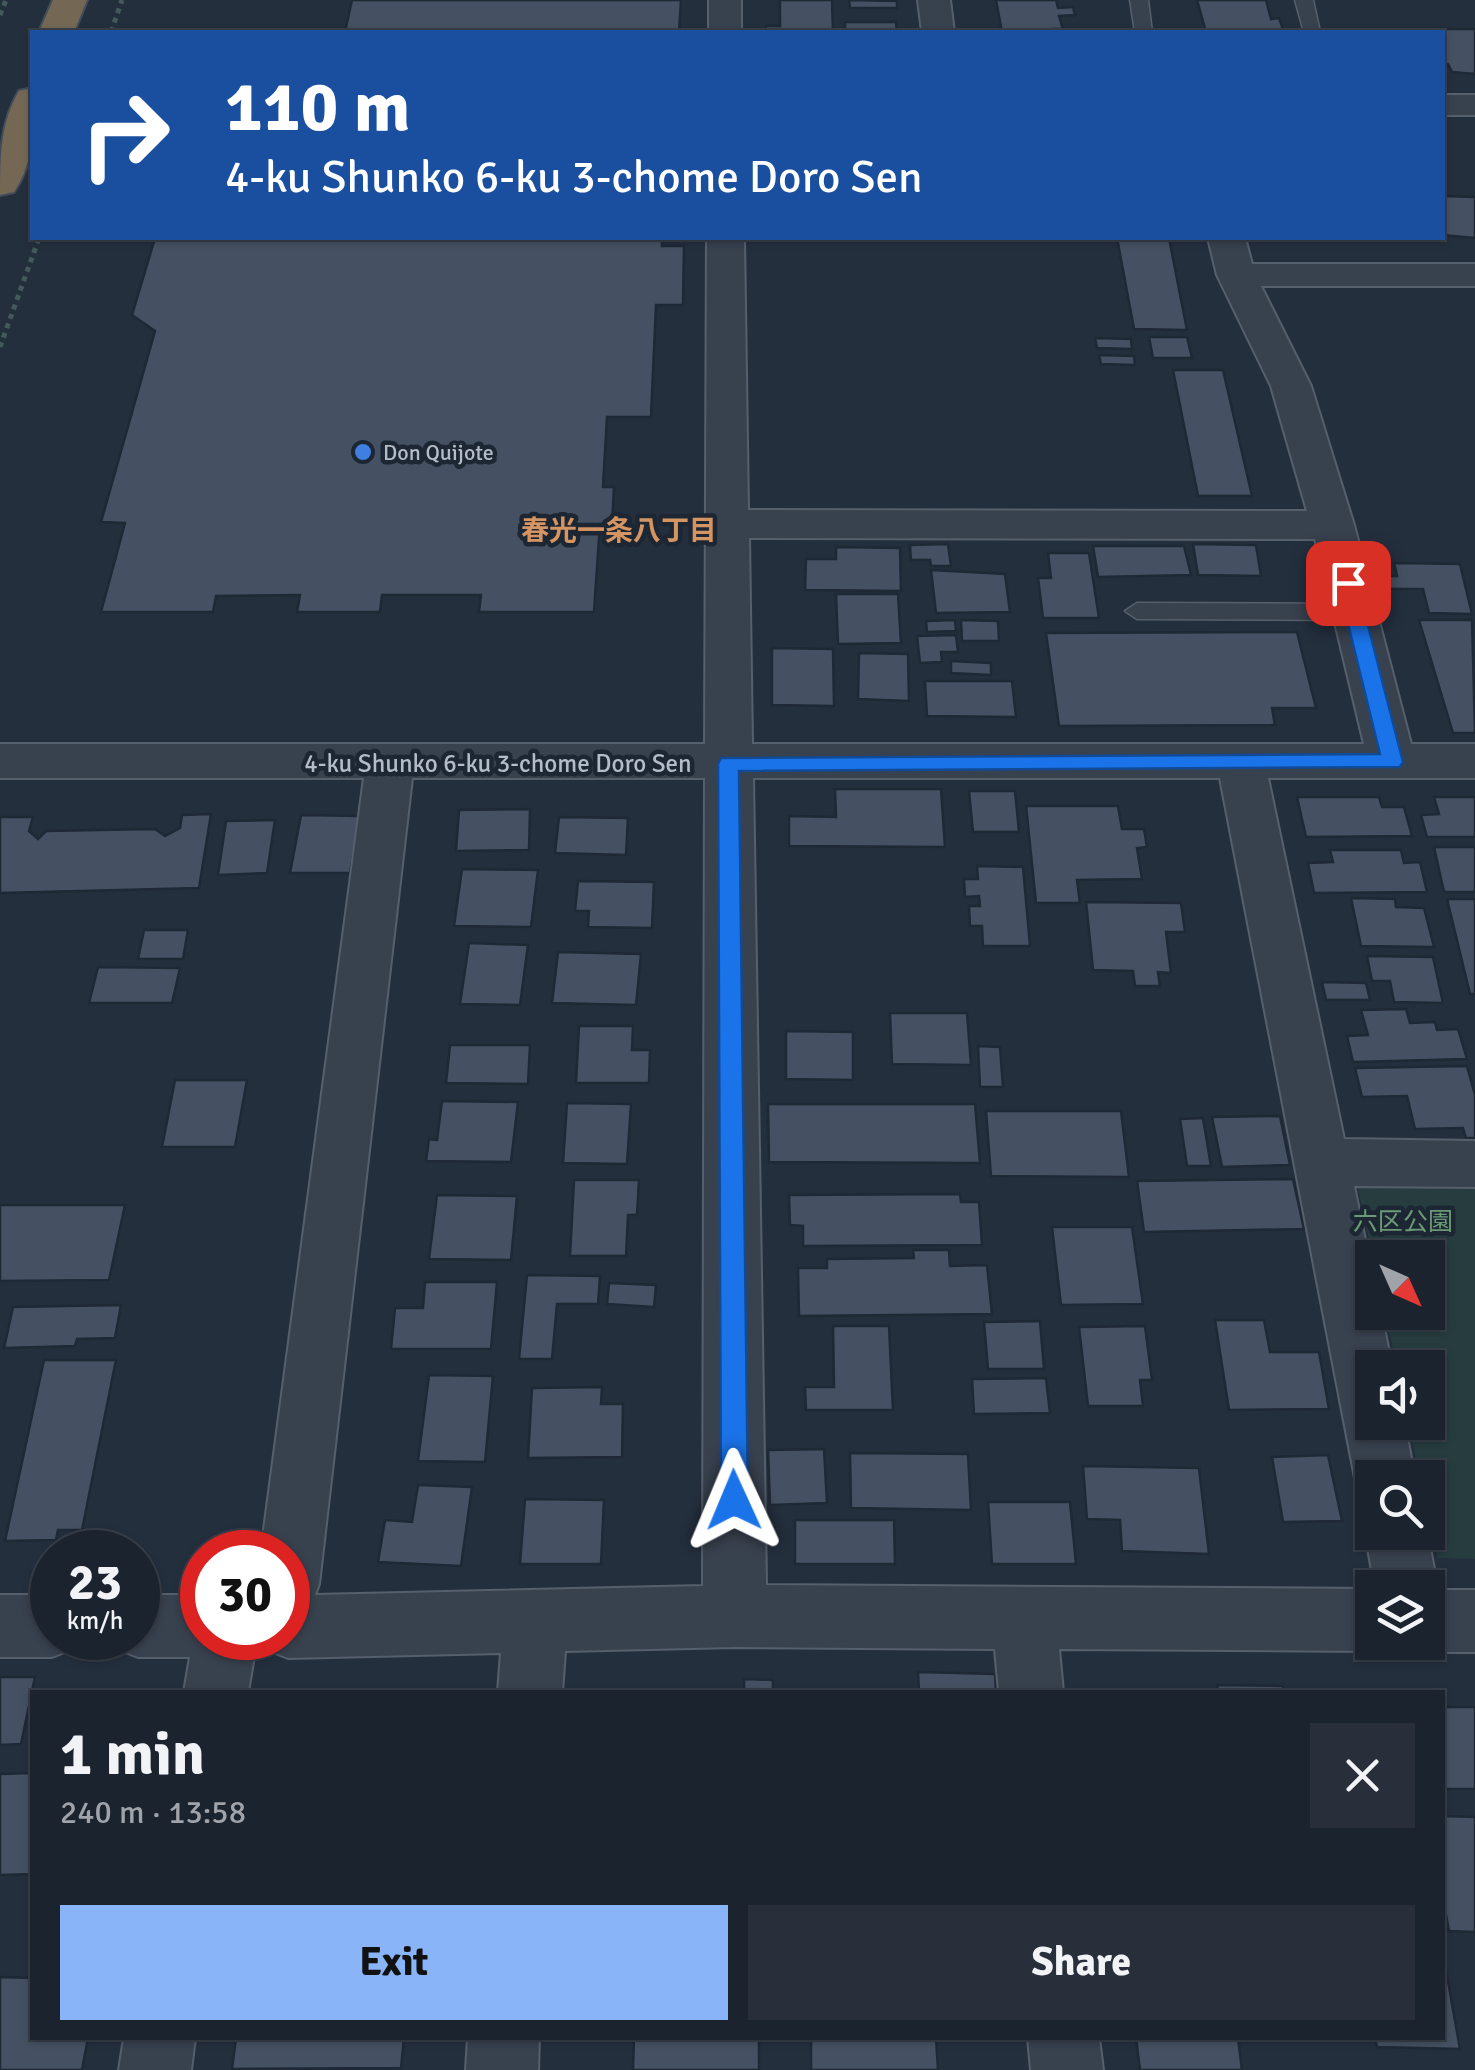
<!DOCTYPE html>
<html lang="en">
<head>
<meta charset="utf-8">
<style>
  :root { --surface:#1b232e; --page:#282f3a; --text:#f1f3f6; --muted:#a0a4aa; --line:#39404a; --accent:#8ab4f8 }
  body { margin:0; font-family:Signika,"Noto Sans JP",sans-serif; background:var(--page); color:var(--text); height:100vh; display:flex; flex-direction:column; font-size:38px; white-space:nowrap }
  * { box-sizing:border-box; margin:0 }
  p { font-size:32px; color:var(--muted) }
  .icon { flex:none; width:55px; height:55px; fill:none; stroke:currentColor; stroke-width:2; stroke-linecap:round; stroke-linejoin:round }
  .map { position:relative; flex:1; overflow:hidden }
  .side { position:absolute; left:30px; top:1690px; width:1415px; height:350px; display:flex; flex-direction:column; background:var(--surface); border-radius:0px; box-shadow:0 2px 8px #0004,0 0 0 2px var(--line) }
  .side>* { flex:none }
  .hud { position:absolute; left:30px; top:30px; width:1415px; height:210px; border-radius:0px; box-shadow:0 2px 8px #0004,0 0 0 2px var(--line); background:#1a4fa0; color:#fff; overflow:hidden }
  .needle { width:65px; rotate:135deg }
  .tools { position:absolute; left:1355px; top:1240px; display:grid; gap:20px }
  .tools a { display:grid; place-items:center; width:90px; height:90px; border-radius:0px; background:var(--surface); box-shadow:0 2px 8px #0004,0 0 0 2px var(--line); font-size:50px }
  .speed { position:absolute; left:30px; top:1530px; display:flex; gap:20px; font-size:50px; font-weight:700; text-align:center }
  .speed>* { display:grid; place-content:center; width:130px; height:130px; border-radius:50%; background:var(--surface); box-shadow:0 2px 8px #0004,0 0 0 2px var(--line); line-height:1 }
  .speed small { font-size:25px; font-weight:400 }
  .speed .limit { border:15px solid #d22; background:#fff; color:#111 }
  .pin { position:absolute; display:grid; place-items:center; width:85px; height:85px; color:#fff; margin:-42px; border-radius:20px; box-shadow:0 5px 15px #0006 }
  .me { position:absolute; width:110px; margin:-55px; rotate:359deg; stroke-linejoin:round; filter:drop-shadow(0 0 8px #0008) }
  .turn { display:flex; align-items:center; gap:35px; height:210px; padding:0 30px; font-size:45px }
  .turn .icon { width:130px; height:130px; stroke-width:2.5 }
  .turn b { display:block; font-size:70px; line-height:85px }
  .round { display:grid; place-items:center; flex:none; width:105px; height:105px; border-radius:0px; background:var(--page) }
  .overview { display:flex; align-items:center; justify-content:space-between; height:170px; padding:0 30px }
  h1 { font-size:60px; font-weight:800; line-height:75px }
  .cta { display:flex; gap:20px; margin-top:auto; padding:20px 30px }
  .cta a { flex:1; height:115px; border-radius:0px; background:var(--accent); color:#111; font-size:40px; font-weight:800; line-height:115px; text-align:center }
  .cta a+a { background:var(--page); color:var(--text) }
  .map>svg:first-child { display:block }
  .green { fill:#263c3f }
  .building { fill:#455162; stroke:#1f2835; stroke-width:2.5 }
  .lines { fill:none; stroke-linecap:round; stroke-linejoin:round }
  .lane-casing { stroke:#565f6c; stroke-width:3 }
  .street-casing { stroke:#565f6c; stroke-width:4 }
  .highway-casing { stroke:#434c59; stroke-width:4 }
  .path { stroke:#44595c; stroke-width:5; stroke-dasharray:5 5; stroke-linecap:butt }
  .lane { fill:#38414e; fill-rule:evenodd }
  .street { fill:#38414e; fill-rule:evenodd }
  .highway { fill:#746855; fill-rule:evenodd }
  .route { fill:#1a73e8; stroke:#114b97; stroke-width:2.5 }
  .shop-dot { fill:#3f7fe0; stroke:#1d2633; stroke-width:4 }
  .labels { text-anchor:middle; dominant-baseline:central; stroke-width:9; stroke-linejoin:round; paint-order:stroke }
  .far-poi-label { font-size:22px; fill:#b4bcc9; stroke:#1d2633; text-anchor:start }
  .street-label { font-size:25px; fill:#b4bcc9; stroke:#1d2633 }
  .park-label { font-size:25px; fill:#6b9a76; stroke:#1d2633 }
  .neighbourhood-label { font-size:28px; font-weight:bold; fill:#d59563; stroke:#1d2633 }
</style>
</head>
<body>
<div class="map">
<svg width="1475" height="2070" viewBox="0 0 1475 2070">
  <rect width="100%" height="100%" fill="#242f3e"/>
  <polygon class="green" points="1357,1184 1475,1185 1475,1559 1438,1558 1428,1511 1428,1478 1420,1477 1408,1423 1428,1422 1428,1368 1397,1367 1385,1313 1428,1312 1428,1258 1373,1257"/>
  <g class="building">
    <polygon points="352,0 681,0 679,32 345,32"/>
    <polygon points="780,0 832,0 833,32 766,32 766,26 780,26"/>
    <polygon points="849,0 897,1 897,8 850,8"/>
    <polygon points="996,0 1056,0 1058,8 1073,7 1075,15 1059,16 1063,29 1054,29 1055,32 1002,32"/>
    <polygon points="1197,0 1266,0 1271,19 1279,18 1284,32 1206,32"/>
    <polygon points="845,22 896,22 897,32 908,32 845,32"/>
    <polygon points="1434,29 1475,29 1475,74 1452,72 1448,64 1442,64 1442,32"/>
    <polygon points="1442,196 1475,197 1475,238 1442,235"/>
    <polygon points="155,238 662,238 662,246 684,246 683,305 656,305 651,417 607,417 603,487 614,487 612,524 600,524 594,612 479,612 481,595 382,595 380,612 297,612 300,595 216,596 213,612 101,612 125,523 101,522 155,331 132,315"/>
    <polygon points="1117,238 1169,238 1187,330 1134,329"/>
    <polygon points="1149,337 1187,337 1192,358 1153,358"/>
    <polygon points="1095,338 1131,339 1132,349 1097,348"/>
    <polygon points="1099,355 1134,356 1135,365 1101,364"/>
    <polygon points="1173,370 1223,370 1252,496 1198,496"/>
    <polygon points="948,544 951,566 931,566 930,560 911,560 910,545"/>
    <polygon points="1193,544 1256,545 1261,576 1198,575"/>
    <polygon points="1093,546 1184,546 1191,575 1098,577"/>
    <polygon points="836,547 900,548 901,591 805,590 806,559 836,559"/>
    <polygon points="1048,553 1089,553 1099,618 1043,618 1038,578 1051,578"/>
    <polygon points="1394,563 1460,564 1472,614 1429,613 1423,589 1388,589 1384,576 1397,576"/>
    <polygon points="931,570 1005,574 1010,612 936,613"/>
    <polygon points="836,594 898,594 901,643 838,644"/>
    <polygon points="955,620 956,631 927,632 926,621"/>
    <polygon points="961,620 998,621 999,641 962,641"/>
    <polygon points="1419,620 1472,620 1475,733 1453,733"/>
    <polygon points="1297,632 1316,708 1272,708 1275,725 1059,726 1046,633"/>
    <polygon points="956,635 958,652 941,652 942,662 920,663 917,636"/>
    <polygon points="772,648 833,649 834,706 772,705"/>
    <polygon points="859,653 908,654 909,701 858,699"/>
    <polygon points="951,661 991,663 991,675 951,673"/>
    <polygon points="925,681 1012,681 1016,717 927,716"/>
    <polygon points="835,789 941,789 945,847 789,846 789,816 836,817"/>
    <polygon points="969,791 1015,791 1019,832 973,832"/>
    <polygon points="1297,797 1379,797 1382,807 1404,807 1412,836 1306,837"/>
    <polygon points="1434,797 1475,797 1475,837 1427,837 1421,815 1439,814"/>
    <polygon points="1026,806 1118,806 1122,829 1144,829 1147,847 1137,848 1142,879 1077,880 1080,903 1036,903"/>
    <polygon points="530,809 529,850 456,851 459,810"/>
    <polygon points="211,814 199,888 0,893 0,817 33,817 29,831 38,839 46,831 155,829 165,836 180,828 182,815"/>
    <polygon points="301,815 360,816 350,873 290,873"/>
    <polygon points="559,817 628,818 626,855 555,853"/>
    <polygon points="275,820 267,873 218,875 226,821"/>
    <polygon points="1434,847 1475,847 1475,892 1444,892"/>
    <polygon points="1330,850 1401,850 1404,863 1420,862 1427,892 1314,893 1308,863 1333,862"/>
    <polygon points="977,866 1023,867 1030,946 983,946 982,926 970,926 969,906 980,906 979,896 965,897 964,879 978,879"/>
    <polygon points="462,869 538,870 531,927 454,926"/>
    <polygon points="578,881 654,882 652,928 588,927 589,911 575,911"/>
    <polygon points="1351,898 1395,899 1396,907 1424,908 1434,947 1361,946"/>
    <polygon points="1447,899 1475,899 1475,994 1470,994"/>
    <polygon points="1086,902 1181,903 1185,932 1166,932 1171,973 1158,972 1160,986 1135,986 1133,971 1093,970"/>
    <polygon points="144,930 188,930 183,959 138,959"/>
    <polygon points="469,943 528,945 520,1005 460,1004"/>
    <polygon points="558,952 641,954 636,1005 552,1003"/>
    <polygon points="1367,956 1433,957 1443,1003 1394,1002 1390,981 1372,981"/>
    <polygon points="98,967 180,968 172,1003 89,1003"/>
    <polygon points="1322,982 1366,983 1370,1000 1326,1000"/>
    <polygon points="1406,1009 1410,1023 1435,1022 1437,1030 1458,1029 1467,1059 1353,1062 1347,1036 1368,1035 1361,1010"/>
    <polygon points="890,1013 967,1013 971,1065 892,1064"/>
    <polygon points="579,1026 633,1026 632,1050 650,1050 649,1083 576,1083"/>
    <polygon points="786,1031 853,1032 853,1080 786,1079"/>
    <polygon points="450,1045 530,1045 528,1084 446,1083"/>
    <polygon points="978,1046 1000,1047 1003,1087 980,1087"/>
    <polygon points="1467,1066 1475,1095 1475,1138 1466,1138 1463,1128 1415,1129 1407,1096 1362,1097 1355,1068"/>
    <polygon points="175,1080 247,1080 235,1147 162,1147"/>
    <polygon points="442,1101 518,1102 511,1162 426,1161 429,1139 437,1140"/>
    <polygon points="567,1103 631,1104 627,1164 563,1163"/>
    <polygon points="768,1104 975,1104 980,1163 769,1162"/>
    <polygon points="986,1111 1121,1111 1129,1177 991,1176"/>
    <polygon points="1280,1116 1290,1165 1222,1167 1212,1117"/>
    <polygon points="1203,1118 1211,1166 1187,1166 1180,1119"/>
    <polygon points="1293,1179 1304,1229 1144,1232 1137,1181"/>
    <polygon points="574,1180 639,1180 637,1215 628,1215 626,1256 570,1256"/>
    <polygon points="960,1194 961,1202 979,1202 982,1245 803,1246 803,1226 790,1225 789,1195"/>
    <polygon points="437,1195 517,1196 511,1260 429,1259"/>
    <polygon points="0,1205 125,1205 109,1280 0,1281"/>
    <polygon points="1052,1227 1132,1227 1143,1304 1061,1305"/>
    <polygon points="913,1250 949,1250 950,1266 987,1265 992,1314 799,1316 798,1268 827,1268 827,1259 914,1258"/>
    <polygon points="527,1275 600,1276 598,1304 557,1304 552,1359 519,1359"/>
    <polygon points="425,1282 497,1282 491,1349 391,1349 395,1308 423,1308"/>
    <polygon points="609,1283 656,1285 654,1307 607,1304"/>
    <polygon points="121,1305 115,1338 77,1339 75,1346 4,1348 13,1307"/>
    <polygon points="1215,1320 1264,1320 1270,1352 1319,1352 1329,1409 1229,1410"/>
    <polygon points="1040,1321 1044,1369 988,1369 984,1322"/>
    <polygon points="833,1326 889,1326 893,1410 806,1410 805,1387 834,1387"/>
    <polygon points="1145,1326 1152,1380 1140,1380 1143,1406 1088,1406 1079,1327"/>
    <polygon points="44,1360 116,1360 82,1530 58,1530 56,1540 5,1541"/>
    <polygon points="429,1375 493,1376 485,1462 418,1461"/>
    <polygon points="1046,1378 1050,1413 974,1414 972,1379"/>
    <polygon points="602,1387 601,1404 623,1404 622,1457 528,1458 532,1388"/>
    <polygon points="824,1449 827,1503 770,1505 768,1450"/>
    <polygon points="850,1453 968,1454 971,1510 851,1508"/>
    <polygon points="1328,1455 1342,1521 1283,1522 1272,1457"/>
    <polygon points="1083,1466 1199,1468 1209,1554 1122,1551 1120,1520 1087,1519"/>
    <polygon points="418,1485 472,1487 461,1566 378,1562 385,1520 412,1522"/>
    <polygon points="525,1499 604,1500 601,1564 520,1564"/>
    <polygon points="988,1502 1070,1502 1076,1564 992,1564"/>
    <polygon points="795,1520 894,1520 895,1564 795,1564"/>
    <polygon points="918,1672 995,1674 996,1692 919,1692"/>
    <polygon points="0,1677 35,1677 21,1744 0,1745"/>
    <polygon points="744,1679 773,1680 773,1692 744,1692"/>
    <polygon points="1217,1685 1283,1686 1284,1692 1218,1692"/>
    <rect x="1442" y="1707" width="33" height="82"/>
    <polygon points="32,1773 32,1874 0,1875 0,1774"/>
    <polygon points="1442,1816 1475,1817 1475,1932 1449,1931 1442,1894"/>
    <polygon points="1442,1947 1460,2049 1377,2047 1375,2038 1442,2038"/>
    <polygon points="0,1977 32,1978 32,2038 88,2038 82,2070 0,2070"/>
    <polygon points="236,2038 404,2038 401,2068 232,2069"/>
    <polygon points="634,2038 759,2038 759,2070 633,2070"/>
    <polygon points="811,2038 936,2038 938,2070 811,2070"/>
    <polygon points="1136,2038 1238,2038 1242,2070 1140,2070"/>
  </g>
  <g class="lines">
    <g class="lane-casing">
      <g id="lane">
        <polygon points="1130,0 1148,0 1152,32 1135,32"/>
        <polygon points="1295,0 1313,0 1320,32 1304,32"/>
        <polygon points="1137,603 1355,604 1367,612 1355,620 1137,619 1125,611"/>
      </g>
    </g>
    <g class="street-casing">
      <g id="street">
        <rect x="709" y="0" width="32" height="32"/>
        <polygon points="918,0 950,0 954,32 922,32"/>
        <rect x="1442" y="95" width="33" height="20"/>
        <path d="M707,238H744L748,510L1307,511L1271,386L1217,275L1208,238H1245L1252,264H1475V286H1261L1311,386L1354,525L1411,744H1475V778H1268L1344,1139L1475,1141V1187L1354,1186L1372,1274V1312H1381L1392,1368H1372V1422H1404L1415,1478H1372V1502L1363,1498L1355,1478L1220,778H753L766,1585L1372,1589V1642H1393L1372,1651L1059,1649L1063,1692H999L995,1649L735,1647L565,1651L562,1692H498L501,1653L288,1658L265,1649L261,1638H288V1552H261L364,778H0V744H705ZM749,538L1315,539L1364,744H752ZM412,778H705L703,1586L315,1595L319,1584Z"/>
        <polygon points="1372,1515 1372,1532 1427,1532 1438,1590 1475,1590 1475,1652 1428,1652 1406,1643 1428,1642 1428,1588 1375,1588 1365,1532"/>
        <polygon points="0,1595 52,1595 52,1638 79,1638 75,1648 52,1657 0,1657"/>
        <polygon points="138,1595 202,1595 202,1638 257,1638 248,1692 184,1692 190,1657 138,1657 115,1648 111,1638 138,1638"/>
        <polygon points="124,2038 195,2038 191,2070 119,2070"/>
        <polygon points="468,2038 539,2038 538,2070 466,2070"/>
        <polygon points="1028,2038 1099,2038 1103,2070 1031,2070"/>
      </g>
    </g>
    <g class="highway-casing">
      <g id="highway">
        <polygon points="53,0 87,0 74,32 39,32"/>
        <path d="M32,88C34,123 35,161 14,192L0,195C0,158 0,123 19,91Z"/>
      </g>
    </g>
    <g class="path">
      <polyline points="0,15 6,0"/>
      <polyline points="111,32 122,0"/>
      <polyline points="0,347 39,238"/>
    </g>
    <use href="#lane" class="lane"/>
    <use href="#street" class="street"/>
    <use href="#highway" class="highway"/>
  </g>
  <polygon class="route" points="1348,577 1357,583 1403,762 1400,767 739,771 748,1500 744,1509 734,1512 725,1509 721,1500 718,764 721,758 1380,754 1338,583"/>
  <circle class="shop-dot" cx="363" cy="452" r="10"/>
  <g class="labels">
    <g class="far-poi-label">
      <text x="383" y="452">Don Quijote</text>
    </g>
    <g class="street-label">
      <text x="498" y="763">4-ku Shunko 6-ku 3-chome Doro Sen</text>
    </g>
    <g class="park-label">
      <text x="1403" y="1221">六区公園</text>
    </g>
    <g class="neighbourhood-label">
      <text x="619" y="531">春光一条八丁目</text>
    </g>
  </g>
</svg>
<div class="tools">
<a><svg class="needle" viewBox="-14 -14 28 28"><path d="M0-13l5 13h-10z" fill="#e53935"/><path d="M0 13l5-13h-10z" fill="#a0a4aa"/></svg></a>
<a><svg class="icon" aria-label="sound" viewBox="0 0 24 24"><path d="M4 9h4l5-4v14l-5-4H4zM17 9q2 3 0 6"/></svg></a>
<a><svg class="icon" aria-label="search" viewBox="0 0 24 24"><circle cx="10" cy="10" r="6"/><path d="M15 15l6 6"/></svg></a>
<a><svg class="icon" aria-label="layers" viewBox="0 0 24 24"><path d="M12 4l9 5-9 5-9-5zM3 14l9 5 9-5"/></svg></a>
</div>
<div class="speed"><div>23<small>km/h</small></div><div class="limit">30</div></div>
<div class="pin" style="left:1348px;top:583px;background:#d93025"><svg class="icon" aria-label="arrive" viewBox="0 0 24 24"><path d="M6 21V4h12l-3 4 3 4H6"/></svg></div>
<svg class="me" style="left:734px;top:1500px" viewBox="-20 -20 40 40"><path d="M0-17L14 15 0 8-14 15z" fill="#1a73e8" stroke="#fff" stroke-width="4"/></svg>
<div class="hud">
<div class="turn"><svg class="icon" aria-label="right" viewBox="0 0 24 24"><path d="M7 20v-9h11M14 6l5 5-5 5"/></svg><div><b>110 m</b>4-ku Shunko 6-ku 3-chome Doro Sen</div></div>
</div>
<section class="side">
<div class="overview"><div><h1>1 min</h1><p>240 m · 13:58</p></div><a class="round"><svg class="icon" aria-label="close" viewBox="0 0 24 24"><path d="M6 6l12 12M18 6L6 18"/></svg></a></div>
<div class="cta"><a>Exit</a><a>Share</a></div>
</section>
</div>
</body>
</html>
